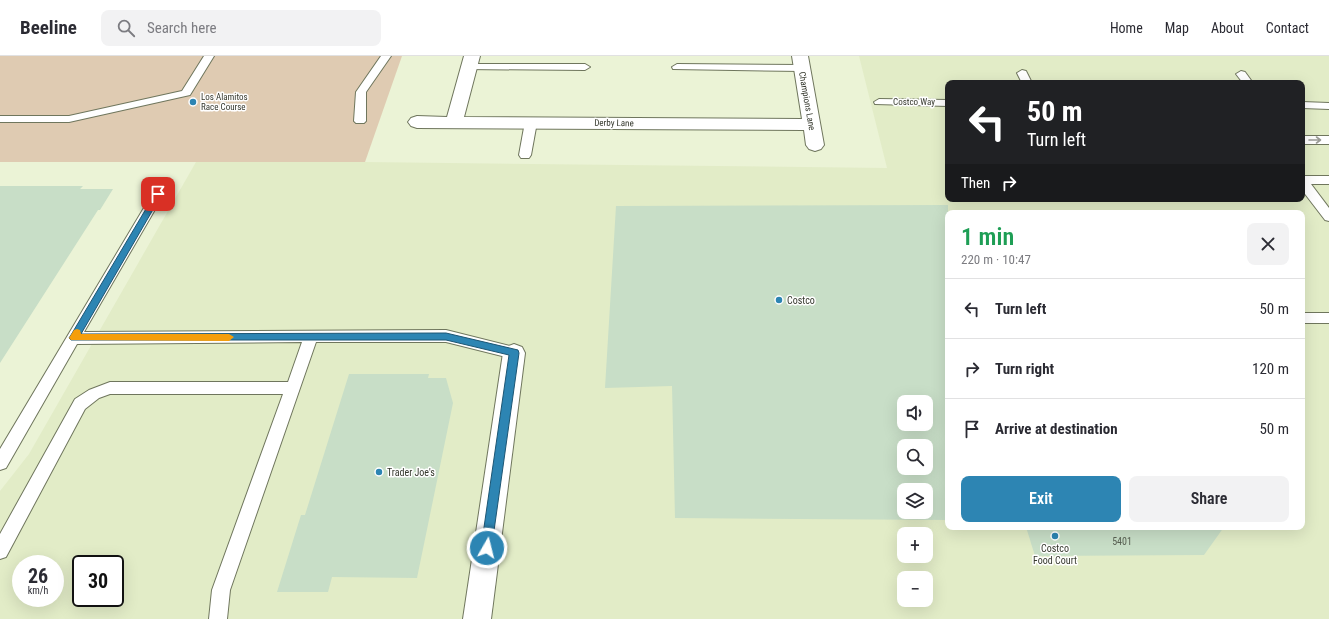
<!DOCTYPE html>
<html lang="en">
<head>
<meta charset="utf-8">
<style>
  :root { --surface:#fff; --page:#f2f2f3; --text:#2b2b33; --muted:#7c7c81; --line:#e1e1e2; --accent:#2d85b3 }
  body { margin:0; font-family:"Roboto Condensed",sans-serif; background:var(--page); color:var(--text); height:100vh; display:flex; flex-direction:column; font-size:15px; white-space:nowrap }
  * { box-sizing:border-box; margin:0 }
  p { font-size:13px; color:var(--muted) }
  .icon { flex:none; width:22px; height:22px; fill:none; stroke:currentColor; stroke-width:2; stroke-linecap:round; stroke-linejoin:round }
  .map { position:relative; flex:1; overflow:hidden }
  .drawer { position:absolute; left:945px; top:154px; width:360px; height:320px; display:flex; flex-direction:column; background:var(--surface); border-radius:8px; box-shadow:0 4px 16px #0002 }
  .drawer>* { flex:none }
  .hud { position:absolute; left:945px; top:24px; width:360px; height:122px; border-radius:8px; box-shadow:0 4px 16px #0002; background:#202124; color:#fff; overflow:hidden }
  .controls { position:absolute; left:897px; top:339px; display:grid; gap:8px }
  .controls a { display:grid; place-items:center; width:36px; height:36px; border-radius:8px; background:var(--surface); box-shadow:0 4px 16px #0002; font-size:20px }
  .speed { position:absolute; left:12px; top:499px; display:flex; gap:8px; font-size:20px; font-weight:700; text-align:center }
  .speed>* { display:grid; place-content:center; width:52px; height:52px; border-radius:50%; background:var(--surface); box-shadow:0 4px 16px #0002; line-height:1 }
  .speed small { font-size:10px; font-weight:400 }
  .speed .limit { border:2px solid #111; border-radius:6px; background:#fff; color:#111 }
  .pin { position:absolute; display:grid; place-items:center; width:34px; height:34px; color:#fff; margin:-17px; border-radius:8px; box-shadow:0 2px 6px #0006 }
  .me { position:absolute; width:44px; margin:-22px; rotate:8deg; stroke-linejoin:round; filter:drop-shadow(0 0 3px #0008) }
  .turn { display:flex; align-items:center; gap:14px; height:84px; padding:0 16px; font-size:18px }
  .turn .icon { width:52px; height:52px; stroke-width:2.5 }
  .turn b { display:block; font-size:28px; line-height:34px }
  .then { display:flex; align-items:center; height:38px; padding:0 16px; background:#0003; gap:8px; font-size:15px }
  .round { display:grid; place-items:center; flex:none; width:42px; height:42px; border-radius:8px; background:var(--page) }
  .summary { display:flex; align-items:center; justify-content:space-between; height:68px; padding:0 16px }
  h1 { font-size:24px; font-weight:600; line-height:30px; color:#1e9e55 }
  .primary-button { display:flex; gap:8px; margin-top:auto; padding:8px 16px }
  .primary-button a { flex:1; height:46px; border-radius:8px; background:var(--accent); color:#fff; font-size:16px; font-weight:600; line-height:46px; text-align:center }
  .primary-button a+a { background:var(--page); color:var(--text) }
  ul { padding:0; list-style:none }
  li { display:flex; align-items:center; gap:12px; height:60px; padding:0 16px; border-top:1px solid var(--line) }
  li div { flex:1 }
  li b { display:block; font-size:15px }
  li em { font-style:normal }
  header { display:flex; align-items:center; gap:24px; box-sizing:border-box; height:56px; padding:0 20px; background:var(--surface); border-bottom:1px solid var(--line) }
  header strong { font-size:19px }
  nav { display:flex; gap:22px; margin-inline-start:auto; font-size:14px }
  .search { width:280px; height:36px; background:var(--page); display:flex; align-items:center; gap:10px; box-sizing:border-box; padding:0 14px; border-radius:8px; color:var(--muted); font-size:15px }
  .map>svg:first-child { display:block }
  .built { fill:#e2ecc7; fill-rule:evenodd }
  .green { fill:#dfcbb2 }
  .building { fill:#c8dec7; fill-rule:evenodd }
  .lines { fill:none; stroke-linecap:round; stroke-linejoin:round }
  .lane-casing { stroke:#6f765d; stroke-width:2 }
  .street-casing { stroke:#6f765d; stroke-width:2 }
  .lane { fill:#fff; fill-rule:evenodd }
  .street { fill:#fff; fill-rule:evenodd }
  .oneway { stroke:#9a9b96 }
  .route { fill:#2d85b3; stroke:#1d5674 }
  .slow { fill:#f59e0b }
  .poi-dot { fill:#2d85b3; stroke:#fff; stroke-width:1.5 }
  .labels { text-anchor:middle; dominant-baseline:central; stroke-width:3; stroke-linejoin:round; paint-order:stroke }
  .far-poi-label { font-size:9px; fill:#34372c; stroke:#fff; text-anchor:start }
  .far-street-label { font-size:9px; fill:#34372c; stroke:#fff }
  .poi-label { font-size:10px; fill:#34372c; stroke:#fff; text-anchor:start }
  .near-number-label { font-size:10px; fill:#596153 }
</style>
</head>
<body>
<header>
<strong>Beeline</strong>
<div class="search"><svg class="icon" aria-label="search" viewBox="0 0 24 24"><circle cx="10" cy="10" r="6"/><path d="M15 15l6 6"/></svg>Search here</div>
<nav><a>Home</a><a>Map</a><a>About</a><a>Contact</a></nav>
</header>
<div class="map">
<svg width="1329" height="563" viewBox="0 0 1329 563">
  <rect width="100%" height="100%" fill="#ebf3d6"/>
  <path class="built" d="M859,0H1329V563H0V435L29,398L196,106H365L887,112ZM948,27H1302V143H948ZM948,157H1302V471H948ZM904,346H926V368H904ZM904,390H926V412H904ZM904,434H926V456H904ZM904,478H926V500H904ZM21,508H55V542H21ZM81,508H115V542H81ZM904,522H926V544H904Z"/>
  <polygon class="green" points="0,0 402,0 365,106 0,106"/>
  <g class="building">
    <polygon points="0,130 83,130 80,133 113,133 100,154 98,154 0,307"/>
    <path d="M948,149V464L675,462L672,330L605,332L616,150ZM904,346H926V368H904ZM904,390H926V412H904ZM904,434H926V456H904Z"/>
    <polygon points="349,318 429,318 428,322 446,322 453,347 417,522 332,521 328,536 277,536 301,459 305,459"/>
    <polygon points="1026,471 1224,471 1204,499 1035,500"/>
  </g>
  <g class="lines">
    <g class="lane-casing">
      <g id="lane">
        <polygon points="204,0 214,0 190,39 69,66 0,66 0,60 69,60 182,35"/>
        <polygon points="381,0 391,0 366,36 366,65 364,67 356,67 354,65 356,36"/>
        <polygon points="469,8 585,8 590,11 585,14 465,13 464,11"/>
        <polygon points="677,8 802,9 807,12 802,15 673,13 672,11"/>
        <polygon points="1022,14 1026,15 1032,27 1022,27 1017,17"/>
        <polygon points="1241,15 1245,16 1253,27 1243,27 1236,18"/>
        <polygon points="879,43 948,44 948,50 875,48 874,46"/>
        <polygon points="1302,46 1329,47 1329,53 1302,52"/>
        <polygon points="531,62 535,64 537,66 531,99 529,102 521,102 519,99 525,66 527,64"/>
        <rect x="1302" y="80" width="27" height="8"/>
        <polygon points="1302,120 1329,120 1329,128 1311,128 1329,152 1329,165 1325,164 1302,134"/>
        <polygon points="158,134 162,135 164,138 84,276 446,274 514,291 519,293 521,297 519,301 514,303 446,286 316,286 230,534 227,563 209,563 212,534 283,338 110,338 99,342 85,353 6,501 0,503 0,478 75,343 89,334 110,326 288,326 302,286 77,288 6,412 0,414 0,393 154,135"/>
        <rect x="1302" y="257" width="27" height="10"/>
      </g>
    </g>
    <g class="street-casing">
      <g id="street">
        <polygon points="464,0 480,0 464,61 802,63 792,0 808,0 824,89 821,93 815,95 809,93 806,89 804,74 417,72 411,70 408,66 411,62 417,60 447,61"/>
        <polygon points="514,288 522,291 525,297 491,563 463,563 503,297 506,291"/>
      </g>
    </g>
    <use href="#lane" class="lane"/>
    <use href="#street" class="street"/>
  </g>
  <defs><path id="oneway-shaft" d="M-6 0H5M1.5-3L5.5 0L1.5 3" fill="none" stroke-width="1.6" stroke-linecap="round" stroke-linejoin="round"/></defs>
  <use class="oneway" href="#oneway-shaft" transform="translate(1315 84)"/>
  <polygon class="route" points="156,136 161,136 162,138 81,278 446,277 518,294 519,297 491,496 487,497 483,496 481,492 509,299 446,284 71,284 69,282 71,279"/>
  <polygon class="slow" points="77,273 80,274 81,278 229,278 234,281 229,285 71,284 69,282 74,274"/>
  <g class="poi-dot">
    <circle cx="193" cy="46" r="4"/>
    <circle cx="779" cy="244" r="4"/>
    <circle cx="379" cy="416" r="4"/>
    <circle cx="1055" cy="480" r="4"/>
  </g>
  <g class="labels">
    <g class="far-poi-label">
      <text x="201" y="41">Los Alamitos<tspan x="201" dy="10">Race Course</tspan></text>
    </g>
    <g class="far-street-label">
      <text transform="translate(807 45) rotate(80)">Champions Lane</text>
      <text x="914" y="46">Costco Way</text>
      <text transform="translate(614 67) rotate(1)">Derby Lane</text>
    </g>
    <g class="poi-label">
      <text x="787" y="244">Costco</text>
      <text x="387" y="416">Trader Joe's</text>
      <text x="1055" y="492" text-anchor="middle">Costco<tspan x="1055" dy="12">Food Court</tspan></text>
    </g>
    <g class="near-number-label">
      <text x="1122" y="485">5401</text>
    </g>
  </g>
</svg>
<div class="controls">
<a><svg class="icon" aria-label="sound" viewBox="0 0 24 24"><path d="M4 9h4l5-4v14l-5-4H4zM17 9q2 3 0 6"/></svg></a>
<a><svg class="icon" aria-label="search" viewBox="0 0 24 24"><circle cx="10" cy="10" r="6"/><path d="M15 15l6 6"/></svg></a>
<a><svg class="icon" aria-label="layers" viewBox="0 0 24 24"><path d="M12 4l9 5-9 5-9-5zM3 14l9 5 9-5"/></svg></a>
<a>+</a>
<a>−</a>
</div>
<div class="speed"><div>26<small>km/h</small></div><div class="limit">30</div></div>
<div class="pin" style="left:158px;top:138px;background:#d93025"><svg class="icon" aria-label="arrive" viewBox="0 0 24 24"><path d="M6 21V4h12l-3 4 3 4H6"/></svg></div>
<svg class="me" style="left:487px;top:492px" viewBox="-20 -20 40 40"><circle r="17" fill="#2d85b3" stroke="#fff" stroke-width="3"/><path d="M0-11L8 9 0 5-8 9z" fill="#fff"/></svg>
<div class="hud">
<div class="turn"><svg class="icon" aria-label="left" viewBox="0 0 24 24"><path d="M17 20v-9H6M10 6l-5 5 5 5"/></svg><div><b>50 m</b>Turn left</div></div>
<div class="then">Then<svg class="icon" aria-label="right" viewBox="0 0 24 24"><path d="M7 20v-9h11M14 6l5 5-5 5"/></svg></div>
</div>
<section class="drawer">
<div class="summary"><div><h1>1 min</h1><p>220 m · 10:47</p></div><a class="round"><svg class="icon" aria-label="close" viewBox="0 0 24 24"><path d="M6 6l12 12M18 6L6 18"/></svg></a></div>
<ul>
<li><svg class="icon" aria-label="left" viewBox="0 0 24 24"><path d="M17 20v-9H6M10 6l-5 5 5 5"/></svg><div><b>Turn left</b></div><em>50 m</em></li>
<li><svg class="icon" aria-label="right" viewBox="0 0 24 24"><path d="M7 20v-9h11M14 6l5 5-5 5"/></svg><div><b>Turn right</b></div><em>120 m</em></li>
<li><svg class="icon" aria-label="arrive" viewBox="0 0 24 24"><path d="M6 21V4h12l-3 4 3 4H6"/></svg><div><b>Arrive at destination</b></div><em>50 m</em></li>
</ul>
<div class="primary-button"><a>Exit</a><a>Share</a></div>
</section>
</div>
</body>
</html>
